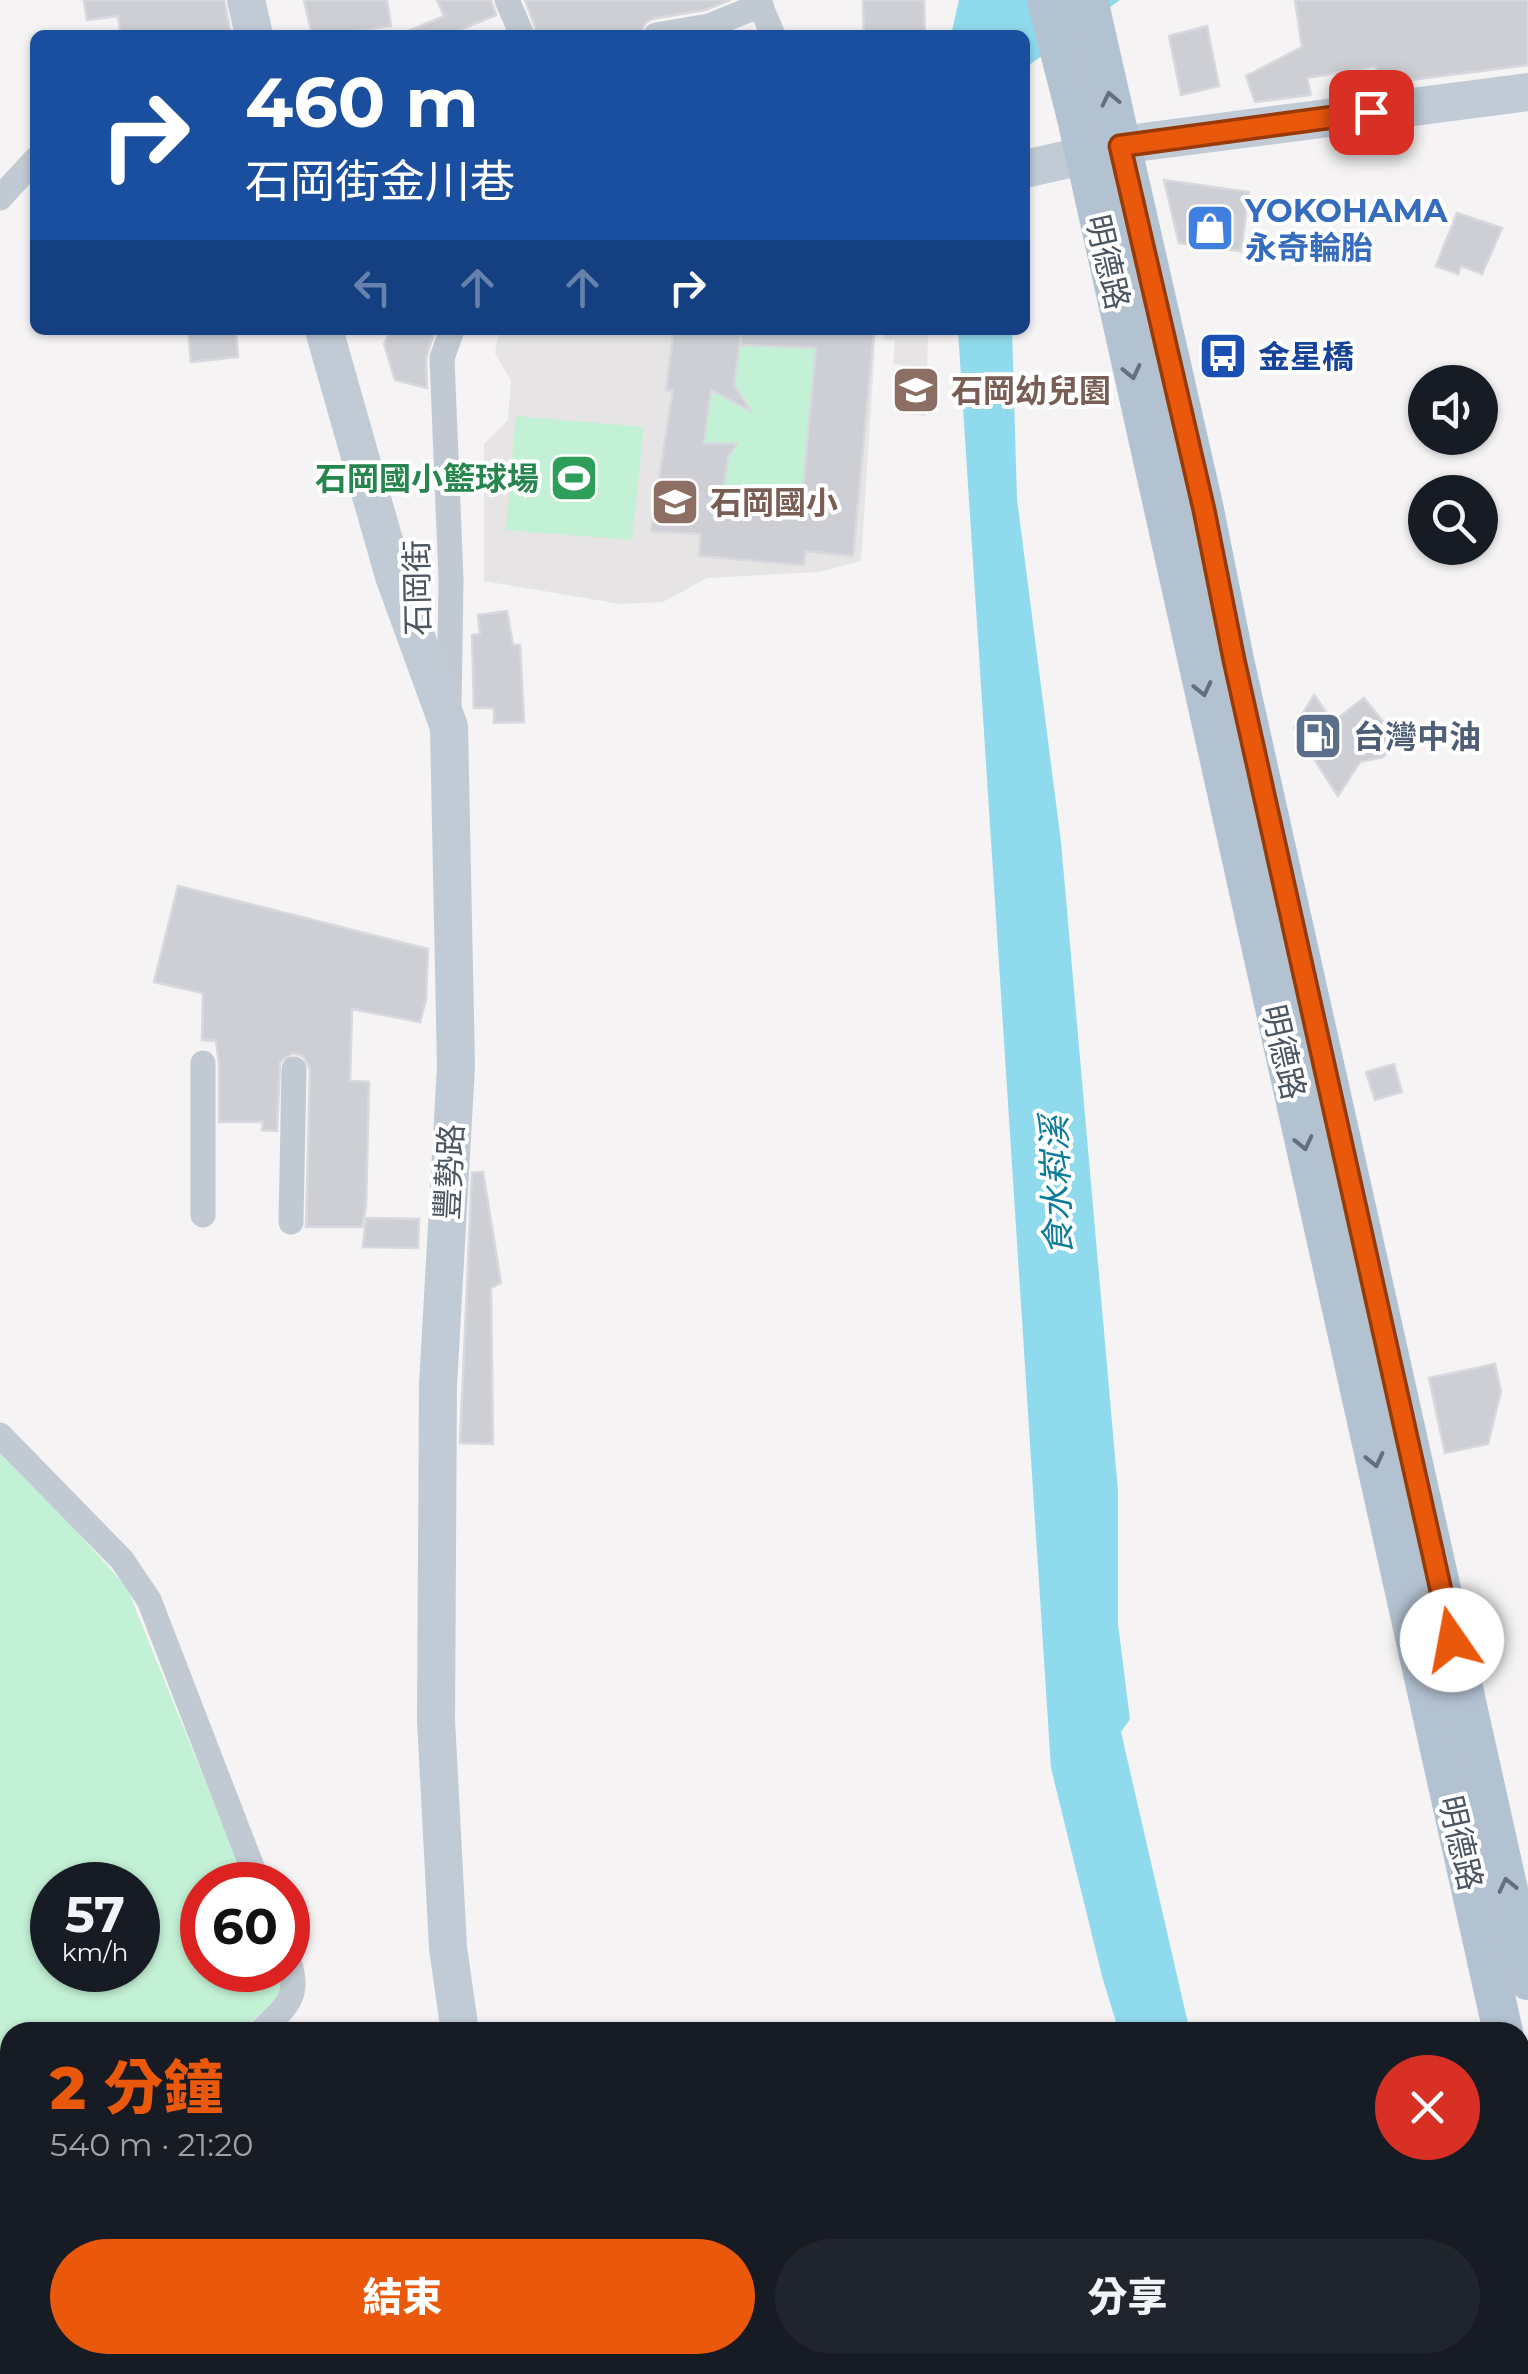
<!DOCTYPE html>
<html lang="zh-TW">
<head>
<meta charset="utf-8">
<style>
  :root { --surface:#171b24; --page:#20242c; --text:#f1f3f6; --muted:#9ea1a6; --accent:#ea580c }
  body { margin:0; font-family:Montserrat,"Noto Sans TC",sans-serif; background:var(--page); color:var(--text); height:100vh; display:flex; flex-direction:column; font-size:38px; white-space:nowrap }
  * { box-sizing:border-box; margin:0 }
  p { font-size:32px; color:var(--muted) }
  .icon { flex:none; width:55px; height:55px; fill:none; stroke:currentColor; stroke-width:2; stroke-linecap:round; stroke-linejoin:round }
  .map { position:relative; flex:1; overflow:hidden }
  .details { position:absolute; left:0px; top:2022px; width:1530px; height:352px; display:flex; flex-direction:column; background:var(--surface); border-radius:30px 30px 0 0; box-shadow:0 2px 8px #0004 }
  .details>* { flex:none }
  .banner { position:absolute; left:30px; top:30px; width:1000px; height:305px; border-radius:15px; box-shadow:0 2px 8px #0004; background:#1a4fa0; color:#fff; overflow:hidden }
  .tools { position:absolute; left:1408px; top:365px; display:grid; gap:20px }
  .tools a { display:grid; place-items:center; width:90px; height:90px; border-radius:50%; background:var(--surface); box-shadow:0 2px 8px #0004; font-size:50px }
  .speed { position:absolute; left:30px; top:1862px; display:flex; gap:20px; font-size:50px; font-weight:700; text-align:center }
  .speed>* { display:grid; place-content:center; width:130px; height:130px; border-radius:50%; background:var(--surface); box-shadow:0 2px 8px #0004; line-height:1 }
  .speed small { font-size:25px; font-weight:400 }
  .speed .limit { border:15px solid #d22; background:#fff; color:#111 }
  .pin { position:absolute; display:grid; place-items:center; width:85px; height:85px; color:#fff; margin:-42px; border-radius:20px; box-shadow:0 5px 15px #0006 }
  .me { position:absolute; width:110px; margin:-55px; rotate:348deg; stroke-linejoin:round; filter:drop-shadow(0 0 8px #0008) }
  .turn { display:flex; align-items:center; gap:35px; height:210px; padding:0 50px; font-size:45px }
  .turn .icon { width:130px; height:130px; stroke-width:2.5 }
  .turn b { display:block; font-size:70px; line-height:85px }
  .lanes { display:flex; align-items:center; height:95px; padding:0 50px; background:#0003; justify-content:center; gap:50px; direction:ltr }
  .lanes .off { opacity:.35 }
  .round { display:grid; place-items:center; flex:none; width:105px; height:105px; border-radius:52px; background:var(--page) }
  .headline { display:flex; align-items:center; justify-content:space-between; height:170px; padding:0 50px }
  h1 { font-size:60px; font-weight:800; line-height:75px; color:var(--accent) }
  .cta { display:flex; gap:20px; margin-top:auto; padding:20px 50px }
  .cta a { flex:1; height:115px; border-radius:60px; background:var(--accent); color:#fff; font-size:40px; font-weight:800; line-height:115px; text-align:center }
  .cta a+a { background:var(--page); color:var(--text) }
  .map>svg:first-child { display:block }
  .education { fill:#e6e4e5 }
  .green { fill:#c3f1d5; fill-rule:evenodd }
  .water { fill:#90daee }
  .building { fill:#cdcfd5; stroke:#d7d9de; stroke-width:2.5; fill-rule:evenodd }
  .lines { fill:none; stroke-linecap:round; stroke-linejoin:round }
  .street { stroke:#c1cad2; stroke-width:25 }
  .secondary { stroke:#c1cbd6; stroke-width:38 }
  .primary { stroke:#b3c2d1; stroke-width:40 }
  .oneway { stroke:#64717d }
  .route-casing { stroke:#983908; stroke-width:25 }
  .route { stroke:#ea580c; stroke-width:18 }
  .labels { text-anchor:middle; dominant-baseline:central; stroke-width:8; stroke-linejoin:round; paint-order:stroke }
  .shop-label { font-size:32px; font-weight:bold; fill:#366cbe; stroke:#fff; text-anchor:start }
  .street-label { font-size:32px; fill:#4a5661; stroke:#fff }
  .transit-label { font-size:32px; font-weight:bold; fill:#164399; stroke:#fff; text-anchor:start }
  .education-label { font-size:32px; font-weight:bold; fill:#785e54; stroke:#fff; text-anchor:start }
  .leisure-label { font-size:32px; font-weight:bold; fill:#27864d; stroke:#fff; text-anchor:end }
  .service-label { font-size:32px; font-weight:bold; fill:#4e5e75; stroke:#fff; text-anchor:start }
  .water-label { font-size:35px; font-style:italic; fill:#0c7c9b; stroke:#fff }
</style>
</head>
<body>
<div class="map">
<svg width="1528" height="2374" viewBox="0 0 1528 2374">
  <rect width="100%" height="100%" fill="#f5f3f3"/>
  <g class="education">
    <polygon points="499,330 876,330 861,561 818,572 707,578 663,602 620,604 484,581 484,444 508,420 511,381 495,353"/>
    <polygon points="885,330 928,330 926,416 904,414 906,366 893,364 895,340 884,339"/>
  </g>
  <g class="green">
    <polygon points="740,343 816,348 801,509 722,504 728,457 704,445 710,394 724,395 734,385"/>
    <polygon points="516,416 644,427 632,540 506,530"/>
    <path d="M0,1445L127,1588L247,1885H202V1970H281L285,1979L274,2003L251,2022L247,2032H10V2130L0,2128ZM52,1885H138V1970H52Z"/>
  </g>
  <g class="water">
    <polygon points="959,0 1120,0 1025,68 1025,35 951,35"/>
    <polygon points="958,330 1012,330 1017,499 1061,842 1118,1491 1118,1624 1130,1719 1121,1732 1190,2032 1119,2032 1102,1976 1051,1768"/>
    <polygon points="1227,2365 1341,2365 1346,2374 1230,2374"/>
  </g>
  <g class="building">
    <polygon points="84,0 224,0 231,35 121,35 118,16 87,20"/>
    <polygon points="304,0 387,0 391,26 352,31 353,35 312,35"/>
    <polygon points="437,0 491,0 496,15 448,35 399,35 444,16"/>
    <polygon points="525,0 730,0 705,10 652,19 645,23 640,35 538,35"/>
    <polygon points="863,0 924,0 925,35 864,35"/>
    <polygon points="1295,0 1528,0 1528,65 1379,84 1376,66 1307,78 1311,95 1255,102 1246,76 1302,47"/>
    <polygon points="1207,26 1219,86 1181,95 1169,36"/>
    <polygon points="1164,180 1249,192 1241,251 1179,243"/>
    <polygon points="1457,213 1502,228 1482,274 1461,266 1458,274 1436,266"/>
    <polygon points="188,330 236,330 238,357 191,362"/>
    <polygon points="391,330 435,330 426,358 427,388 395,380 384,344"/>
    <path d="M674,330H874L853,556L806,551L804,565L699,556L701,534L651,531L673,390H666ZM741,335V345L816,348L801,509L722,504L728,457L737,444L704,443L711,390L752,412L734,385Z"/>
    <polygon points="507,611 513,645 520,645 524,722 494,723 494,708 474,708 472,635 480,634 478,615"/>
    <polygon points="1314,695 1333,722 1364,698 1398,740 1383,757 1360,762 1338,796 1294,728"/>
    <polygon points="178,886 428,949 426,999 420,1022 352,1009 350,1081 369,1082 366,1206 362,1227 306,1227 310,1069 303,1056 293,1053 280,1062 277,1131 262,1130 263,1122 219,1122 219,1063 216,1041 202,1040 203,993 154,982"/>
    <polygon points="1394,1064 1402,1092 1375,1100 1366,1072"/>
    <polygon points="483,1172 501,1283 491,1288 493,1444 460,1443 472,1173"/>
    <polygon points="366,1218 419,1219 418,1248 363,1247"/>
    <polygon points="1495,1364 1501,1391 1488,1444 1445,1453 1429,1378"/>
  </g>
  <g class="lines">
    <g class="street">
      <polyline points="507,0 522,35"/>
      <polyline points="758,0 773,35"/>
      <polyline points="656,35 709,26 761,5"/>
      <polyline points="0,198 35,160"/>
      <polyline points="449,708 451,579 442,358 452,330"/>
      <polyline points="203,1215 203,1063"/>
      <polyline points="291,1222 294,1069"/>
      <polyline points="0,1435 122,1560 149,1600 259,1885"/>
      <path d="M260,2032C286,2007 302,1996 288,1959"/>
      <polyline points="433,2365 436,2374"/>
    </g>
    <g class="secondary">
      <polyline points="246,0 254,35"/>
      <polyline points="1025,169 1143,142 1528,92"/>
      <polyline points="324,330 394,576 449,727 456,1066 438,1385 436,1720 448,1948 460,2032"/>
      <polyline points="584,2365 588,2374"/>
    </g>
    <g class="primary">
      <polyline points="1047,0 1077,118 1503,2032"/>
      <polyline points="1088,0 1204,510 1234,660 1528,1980"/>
      <polyline points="1520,2107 1528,2143"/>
    </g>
  </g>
  <defs><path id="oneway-chevron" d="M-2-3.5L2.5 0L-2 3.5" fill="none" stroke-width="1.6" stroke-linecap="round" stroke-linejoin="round" transform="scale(2.5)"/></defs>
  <g class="oneway">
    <use href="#oneway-chevron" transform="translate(1110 99) rotate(-102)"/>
    <use href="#oneway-chevron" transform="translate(1132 372) rotate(77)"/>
    <use href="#oneway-chevron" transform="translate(1203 689) rotate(77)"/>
    <use href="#oneway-chevron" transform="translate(1304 1143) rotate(77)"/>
    <use href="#oneway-chevron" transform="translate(1375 1460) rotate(77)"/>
    <use href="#oneway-chevron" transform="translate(1507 1885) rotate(-103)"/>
  </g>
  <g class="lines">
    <g class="route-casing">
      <polyline id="route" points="1371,112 1120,146 1204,510 1234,660 1452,1640"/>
    </g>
    <use href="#route" class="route"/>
  </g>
  <defs>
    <g id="shop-square" transform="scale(2.5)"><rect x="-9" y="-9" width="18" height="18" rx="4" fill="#3f7fe0" stroke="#fff"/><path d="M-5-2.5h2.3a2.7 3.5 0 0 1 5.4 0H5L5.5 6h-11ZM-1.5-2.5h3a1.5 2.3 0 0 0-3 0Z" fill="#fff"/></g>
    <g id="bus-square" transform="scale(2.5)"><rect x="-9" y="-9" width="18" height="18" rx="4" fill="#1a4fb4" stroke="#fff"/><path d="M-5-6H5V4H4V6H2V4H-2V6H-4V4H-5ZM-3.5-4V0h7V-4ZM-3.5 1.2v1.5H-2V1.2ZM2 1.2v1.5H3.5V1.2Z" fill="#fff"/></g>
    <g id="school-square" transform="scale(2.5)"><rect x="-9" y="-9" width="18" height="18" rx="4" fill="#8d6e63" stroke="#fff"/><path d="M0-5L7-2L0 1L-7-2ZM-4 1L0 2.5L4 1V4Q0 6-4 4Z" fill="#fff"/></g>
    <g id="stadium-square" transform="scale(2.5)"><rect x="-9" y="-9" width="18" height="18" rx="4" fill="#2e9e5b" stroke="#fff"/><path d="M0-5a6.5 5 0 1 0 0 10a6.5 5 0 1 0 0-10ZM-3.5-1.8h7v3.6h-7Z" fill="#fff"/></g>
    <g id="fuel-square" transform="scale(2.5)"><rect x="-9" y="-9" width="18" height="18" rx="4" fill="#5c6f8a" stroke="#fff"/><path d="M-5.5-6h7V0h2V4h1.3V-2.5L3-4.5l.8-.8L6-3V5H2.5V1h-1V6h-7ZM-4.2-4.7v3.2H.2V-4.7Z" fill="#fff"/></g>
  </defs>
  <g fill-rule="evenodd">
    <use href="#shop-square" x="1210" y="228"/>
    <use href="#bus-square" x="1223" y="356"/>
    <use href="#school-square" x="916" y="390"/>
    <use href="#stadium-square" x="574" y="478"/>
    <use href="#school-square" x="675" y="502"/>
    <use href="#fuel-square" x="1318" y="736"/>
  </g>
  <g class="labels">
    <g class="shop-label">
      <text x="1245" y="210">YOKOHAMA<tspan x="1245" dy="37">永奇輪胎</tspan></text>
    </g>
    <g class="street-label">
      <text transform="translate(1108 262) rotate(77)">明德路</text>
      <text transform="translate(417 588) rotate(-91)">石岡街</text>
      <text transform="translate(1284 1052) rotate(77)">明德路</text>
      <text transform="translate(449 1172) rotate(-87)">豐勢路</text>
      <text transform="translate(1461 1843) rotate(77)">明德路</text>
    </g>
    <g class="transit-label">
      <text x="1258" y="356">金星橋</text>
    </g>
    <g class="education-label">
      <text x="951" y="390">石岡幼兒園</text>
      <text x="710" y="502">石岡國小</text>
    </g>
    <g class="leisure-label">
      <text x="539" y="478">石岡國小籃球場</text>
    </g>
    <g class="service-label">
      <text x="1353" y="736">台灣中油</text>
    </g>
    <g class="water-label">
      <text transform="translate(1056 1186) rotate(-92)">食水嵙溪</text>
    </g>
  </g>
</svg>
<div class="tools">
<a><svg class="icon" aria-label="sound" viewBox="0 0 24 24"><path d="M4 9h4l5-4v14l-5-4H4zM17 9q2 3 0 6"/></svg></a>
<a><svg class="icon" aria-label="search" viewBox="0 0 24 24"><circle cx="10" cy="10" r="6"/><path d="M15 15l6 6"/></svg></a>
</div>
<div class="speed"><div>57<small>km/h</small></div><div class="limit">60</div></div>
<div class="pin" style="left:1371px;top:112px;background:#d93025"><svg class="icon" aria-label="arrive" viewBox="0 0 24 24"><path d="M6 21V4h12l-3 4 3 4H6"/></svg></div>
<svg class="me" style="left:1452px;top:1640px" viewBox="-20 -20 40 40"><circle r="19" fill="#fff"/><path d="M0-13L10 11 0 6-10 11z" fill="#ea580c"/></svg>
<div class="banner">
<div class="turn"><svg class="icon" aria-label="right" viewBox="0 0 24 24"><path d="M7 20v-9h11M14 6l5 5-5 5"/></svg><div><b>460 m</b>石岡街金川巷</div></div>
<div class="lanes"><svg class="icon off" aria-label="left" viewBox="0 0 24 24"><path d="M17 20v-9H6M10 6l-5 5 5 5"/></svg><svg class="icon off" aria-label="ahead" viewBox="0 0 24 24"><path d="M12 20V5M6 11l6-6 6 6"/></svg><svg class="icon off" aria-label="ahead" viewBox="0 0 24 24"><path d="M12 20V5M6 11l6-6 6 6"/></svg><svg class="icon" aria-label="right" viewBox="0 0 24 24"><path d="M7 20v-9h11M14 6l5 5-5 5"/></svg></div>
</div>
<section class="details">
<div class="headline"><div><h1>2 分鐘</h1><p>540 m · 21:20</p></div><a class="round" style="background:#d93025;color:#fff"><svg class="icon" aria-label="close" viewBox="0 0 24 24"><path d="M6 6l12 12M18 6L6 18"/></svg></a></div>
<div class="cta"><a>結束</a><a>分享</a></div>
</section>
</div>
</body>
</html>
